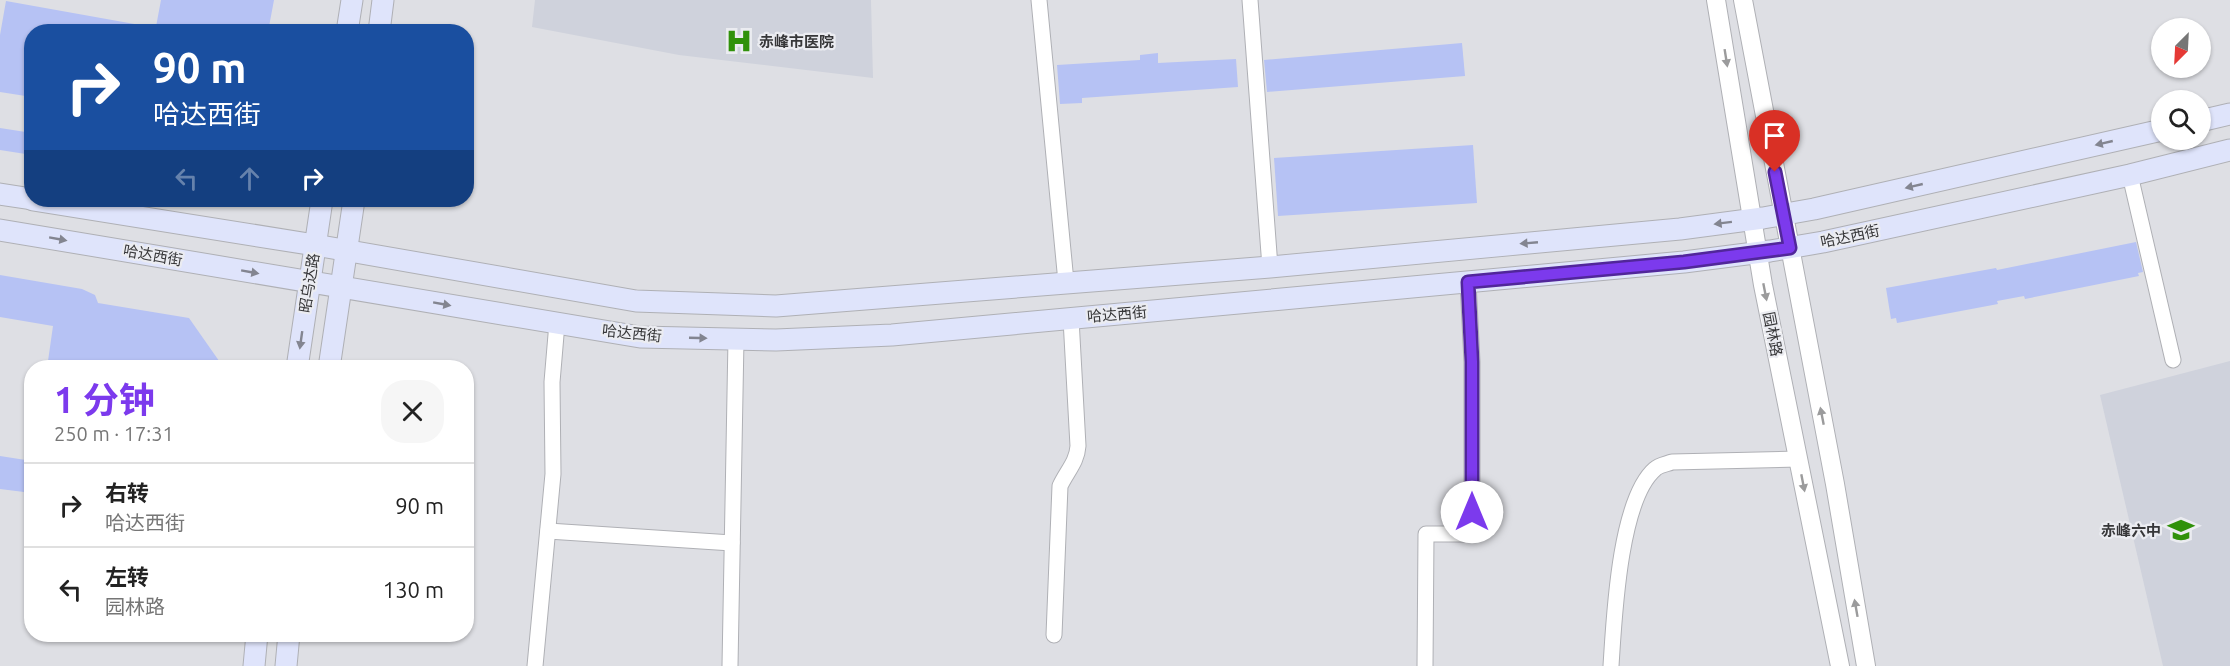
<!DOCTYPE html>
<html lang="zh">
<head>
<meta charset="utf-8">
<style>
  :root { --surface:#fff; --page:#f6f6f6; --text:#222; --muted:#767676; --line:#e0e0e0; --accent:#7c3aed }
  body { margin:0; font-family:Ubuntu,"Noto Sans SC",sans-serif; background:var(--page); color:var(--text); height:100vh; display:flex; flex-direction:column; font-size:22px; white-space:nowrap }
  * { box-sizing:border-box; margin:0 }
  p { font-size:20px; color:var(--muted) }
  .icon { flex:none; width:33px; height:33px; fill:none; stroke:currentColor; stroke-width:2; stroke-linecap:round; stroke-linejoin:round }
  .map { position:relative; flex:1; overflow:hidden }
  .panel { position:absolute; left:24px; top:360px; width:450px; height:282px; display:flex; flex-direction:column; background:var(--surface); border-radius:24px; box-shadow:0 2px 4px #0004 }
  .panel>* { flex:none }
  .guide { position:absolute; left:24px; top:24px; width:450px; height:183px; border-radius:24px; box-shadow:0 2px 4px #0004; background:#1a4fa0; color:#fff; overflow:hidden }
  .needle { width:39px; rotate:204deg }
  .tools { position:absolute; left:2151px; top:18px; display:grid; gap:12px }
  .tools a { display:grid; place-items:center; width:60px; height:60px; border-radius:50%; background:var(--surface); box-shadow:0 2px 4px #0004; font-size:30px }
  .pin { position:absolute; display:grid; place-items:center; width:51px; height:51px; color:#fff; margin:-62px -26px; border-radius:50% 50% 50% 0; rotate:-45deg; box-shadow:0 0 6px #0007 }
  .pin .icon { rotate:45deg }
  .me { position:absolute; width:66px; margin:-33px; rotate:0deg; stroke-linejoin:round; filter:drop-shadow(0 0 4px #0008) }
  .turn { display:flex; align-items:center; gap:21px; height:126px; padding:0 30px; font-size:27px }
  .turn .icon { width:78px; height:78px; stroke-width:2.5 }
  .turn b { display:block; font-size:42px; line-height:51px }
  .lanes { display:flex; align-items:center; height:57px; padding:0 30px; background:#0003; justify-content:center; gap:30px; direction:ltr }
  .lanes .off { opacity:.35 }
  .round { display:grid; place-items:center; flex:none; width:63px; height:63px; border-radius:24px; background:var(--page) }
  .headline { display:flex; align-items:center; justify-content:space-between; height:102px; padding:0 30px }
  h1 { font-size:36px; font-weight:700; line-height:45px; color:var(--accent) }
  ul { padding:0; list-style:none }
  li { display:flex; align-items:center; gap:18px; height:84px; padding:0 30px; border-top:2px solid var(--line) }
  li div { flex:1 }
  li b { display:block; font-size:22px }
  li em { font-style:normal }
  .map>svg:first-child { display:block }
  .built { fill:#cfd2dc }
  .building { fill:#b6c2f4 }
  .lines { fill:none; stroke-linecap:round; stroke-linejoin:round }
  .minor-casing { stroke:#afb0b5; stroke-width:17 }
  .tertiary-casing { stroke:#afb0b5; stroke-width:20 }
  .secondary-casing { stroke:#afb0b5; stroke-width:23 }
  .minor { stroke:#fff; stroke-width:15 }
  .tertiary { stroke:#fff; stroke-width:18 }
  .secondary { stroke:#dfe4fb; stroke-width:21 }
  .oneway { fill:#9b9b9c }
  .oneway2 { fill:#838590 }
  .route-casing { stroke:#51269a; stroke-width:15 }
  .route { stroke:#7c3aed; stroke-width:10 }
  .labels { text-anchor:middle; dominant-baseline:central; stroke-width:4.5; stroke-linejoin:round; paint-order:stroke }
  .poi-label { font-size:15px; font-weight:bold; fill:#373739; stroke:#ebecf1; text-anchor:start }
  .street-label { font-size:15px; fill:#373739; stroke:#ebecf1 }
</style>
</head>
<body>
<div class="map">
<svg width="2230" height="666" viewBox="0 0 2230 666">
  <rect width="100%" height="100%" fill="#dedfe4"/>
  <g class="built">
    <polygon points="535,0 871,0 873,78 679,55 532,27"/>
    <polygon points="2230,361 2230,666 2163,666 2100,395"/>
  </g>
  <g class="building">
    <polygon points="161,0 274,0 268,32 155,32"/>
    <polygon points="6,1 140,25 140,32 32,32 32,97 0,92 0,35"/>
    <polygon points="1462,43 1465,76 1267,92 1264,60"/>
    <polygon points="1158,53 1158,63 1236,59 1238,87 1082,98 1082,103 1060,104 1057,65 1140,60 1140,55"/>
    <polygon points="0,128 32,133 32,155 0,150"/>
    <polygon points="1473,145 1477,203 1278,216 1274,158"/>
    <polygon points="2136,242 2143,272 2138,273 2139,276 2025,299 2024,296 1997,301 1998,304 1897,323 1896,318 1891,319 1886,288 1996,268 1997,270"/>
    <polygon points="0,275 82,289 95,295 98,303 189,318 224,368 47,368 53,326 0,317"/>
    <polygon points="0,456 32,461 32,493 0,489"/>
  </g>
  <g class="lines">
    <g class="minor-casing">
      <g id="minor">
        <polyline points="1039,0 1066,282"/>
        <polyline points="1250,0 1270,267"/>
        <polyline points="2130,175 2173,360"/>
        <polyline points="548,531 732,543"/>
        <path d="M1054,635L1060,486C1067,471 1077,462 1078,446L1071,319"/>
        <polyline points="535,666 553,474 552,382 557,323"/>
        <polyline points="730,666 736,339"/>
        <polyline points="1425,666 1426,534 1472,534 1472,362 1468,282"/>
        <path d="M1611,666C1614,620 1619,500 1655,469C1659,465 1667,464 1672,462L1798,459"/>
      </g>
    </g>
    <g class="tertiary-casing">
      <g id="tertiary">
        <polyline points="1716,0 1763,285 1840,666"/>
        <polyline points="1743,0 1835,484 1866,666"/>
      </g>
    </g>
    <g class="secondary-casing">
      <g id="secondary">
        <polyline points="347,32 352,0"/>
        <polyline points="379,32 383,0"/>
        <polyline points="2200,121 2230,114"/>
        <polyline points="0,194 32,199"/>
        <polyline points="33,200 315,245 636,301 776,306 1270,267 1680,229 1763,218 1814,209 2162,130"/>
        <polyline points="0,230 640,337 776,340 892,335 1684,262 1770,251 1823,242 2130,175 2230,150"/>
        <polyline points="297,368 322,200"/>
        <polyline points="329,368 354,200"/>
        <polyline points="254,666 257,634"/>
        <polyline points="286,666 289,634"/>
      </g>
    </g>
    <use href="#minor" class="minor"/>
    <use href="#tertiary" class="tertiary"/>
    <use href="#secondary" class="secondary"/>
  </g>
  <defs><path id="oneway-solid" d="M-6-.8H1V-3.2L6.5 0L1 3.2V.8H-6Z" transform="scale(1.5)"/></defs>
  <g class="oneway">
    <use href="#oneway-solid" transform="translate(1726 58) rotate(81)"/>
    <use href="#oneway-solid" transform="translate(1765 292) rotate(79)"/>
    <use href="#oneway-solid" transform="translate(1822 416) rotate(-101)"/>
    <use href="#oneway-solid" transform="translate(1803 483) rotate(79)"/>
    <use href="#oneway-solid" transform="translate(1856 608) rotate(-100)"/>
  </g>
  <g class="oneway2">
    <use href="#oneway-solid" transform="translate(2104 143) rotate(167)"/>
    <use href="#oneway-solid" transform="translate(1914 186) rotate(167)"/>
    <use href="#oneway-solid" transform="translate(1723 223) rotate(173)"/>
    <use href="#oneway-solid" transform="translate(58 239) rotate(10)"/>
    <use href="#oneway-solid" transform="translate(1529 243) rotate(175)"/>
    <use href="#oneway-solid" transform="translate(250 272) rotate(10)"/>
    <use href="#oneway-solid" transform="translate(442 304) rotate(10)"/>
    <use href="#oneway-solid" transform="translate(698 338) rotate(2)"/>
    <use href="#oneway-solid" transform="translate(301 340) rotate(98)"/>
  </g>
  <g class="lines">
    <g class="route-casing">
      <polyline id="route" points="1472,512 1472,362 1468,282 1684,262 1790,248 1775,172"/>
    </g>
    <use href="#route" class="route"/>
  </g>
  <defs>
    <g id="hospital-bare" transform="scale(2.07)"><path d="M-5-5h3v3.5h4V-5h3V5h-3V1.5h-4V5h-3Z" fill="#30910b" stroke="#ebecf1" stroke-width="2.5" paint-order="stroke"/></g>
    <g id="school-bare" transform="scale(2.07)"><path d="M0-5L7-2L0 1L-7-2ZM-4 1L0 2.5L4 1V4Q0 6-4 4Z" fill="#30910b" stroke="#ebecf1" stroke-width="2.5" paint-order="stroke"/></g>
  </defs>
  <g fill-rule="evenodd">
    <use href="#hospital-bare" x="739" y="41"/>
    <use href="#school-bare" x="2181" y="530"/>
  </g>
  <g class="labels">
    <g class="poi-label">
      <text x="759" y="41">赤峰市医院</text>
      <text x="2161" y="530" text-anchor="end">赤峰六中</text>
    </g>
    <g class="street-label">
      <text transform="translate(1850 236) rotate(-12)">哈达西街</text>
      <text transform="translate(153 255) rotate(10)">哈达西街</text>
      <text transform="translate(309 283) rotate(-81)">昭乌达路</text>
      <text transform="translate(1117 314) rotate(-5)">哈达西街</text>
      <text transform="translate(632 333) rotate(6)">哈达西街</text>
      <text transform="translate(1773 334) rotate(79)">园林路</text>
    </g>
  </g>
</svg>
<div class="tools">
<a><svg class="needle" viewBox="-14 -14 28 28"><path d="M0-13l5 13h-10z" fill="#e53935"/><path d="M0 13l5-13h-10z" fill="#767676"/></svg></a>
<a><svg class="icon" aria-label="search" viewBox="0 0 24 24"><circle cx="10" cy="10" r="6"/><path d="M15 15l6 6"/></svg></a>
</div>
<div class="pin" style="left:1775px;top:172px;background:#d93025"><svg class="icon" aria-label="arrive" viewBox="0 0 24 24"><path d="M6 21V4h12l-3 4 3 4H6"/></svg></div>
<svg class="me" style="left:1472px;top:512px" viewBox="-20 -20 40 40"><circle r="19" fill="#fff"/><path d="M0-13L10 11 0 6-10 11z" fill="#7c3aed"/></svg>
<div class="guide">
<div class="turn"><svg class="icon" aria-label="right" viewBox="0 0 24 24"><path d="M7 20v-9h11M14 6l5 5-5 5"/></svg><div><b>90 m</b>哈达西街</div></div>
<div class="lanes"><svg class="icon off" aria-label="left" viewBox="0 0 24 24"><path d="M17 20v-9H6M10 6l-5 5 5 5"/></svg><svg class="icon off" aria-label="ahead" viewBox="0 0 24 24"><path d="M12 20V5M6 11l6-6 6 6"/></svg><svg class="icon" aria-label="right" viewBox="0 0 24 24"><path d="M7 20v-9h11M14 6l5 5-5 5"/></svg></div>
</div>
<section class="panel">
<div class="headline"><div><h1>1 分钟</h1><p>250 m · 17:31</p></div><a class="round"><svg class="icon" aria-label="close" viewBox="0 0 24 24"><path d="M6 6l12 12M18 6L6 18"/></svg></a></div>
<ul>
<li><svg class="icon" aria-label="right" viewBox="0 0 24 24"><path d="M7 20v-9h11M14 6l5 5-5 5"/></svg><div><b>右转</b><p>哈达西街</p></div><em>90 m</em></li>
<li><svg class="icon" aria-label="left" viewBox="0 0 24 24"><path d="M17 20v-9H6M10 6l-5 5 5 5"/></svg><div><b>左转</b><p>园林路</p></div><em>130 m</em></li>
</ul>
</section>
</div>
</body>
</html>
